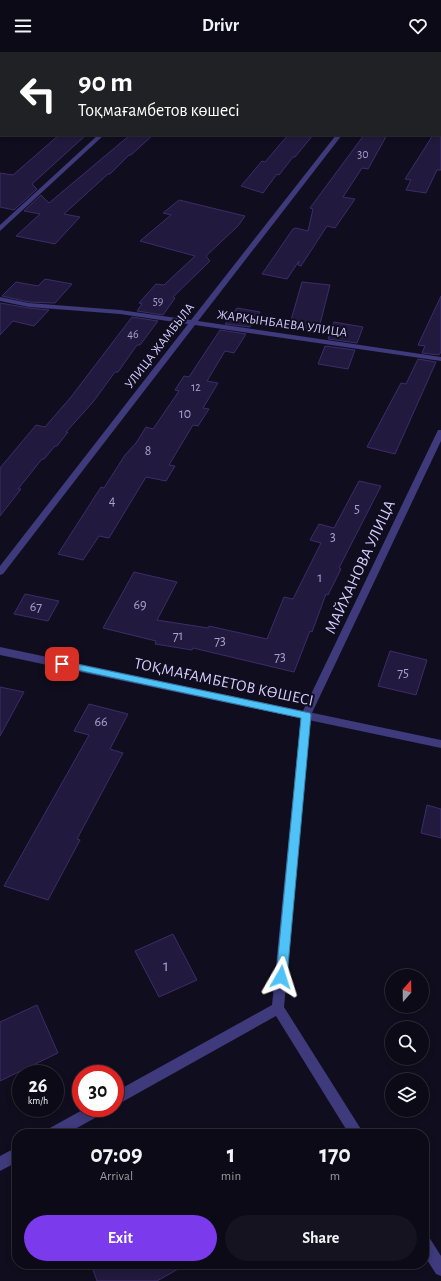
<!DOCTYPE html>
<html lang="en">
<head>
<meta charset="utf-8">
<style>
  :root { --surface:#0c0a16; --page:#15131f; --text:#f1f3f6; --muted:#9a9aa1; --line:#2c2b35; --accent:#7c3aed }
  body { margin:0; font-family:"Alegreya Sans",sans-serif; background:var(--page); color:var(--text); height:100vh; display:flex; flex-direction:column; font-size:15px; white-space:nowrap }
  * { box-sizing:border-box; margin:0 }
  p { font-size:13px; color:var(--muted) }
  .icon { flex:none; width:22px; height:22px; fill:none; stroke:currentColor; stroke-width:2; stroke-linecap:round; stroke-linejoin:round }
  .map { position:relative; flex:1; overflow:hidden }
  .side { position:absolute; left:12px; top:1077px; width:417px; height:140px; display:flex; flex-direction:column; background:var(--surface); border-radius:16px; box-shadow:0 2px 6px #0003,0 0 0 1px var(--line) }
  .side>* { flex:none }
  .top-card { position:absolute; left:0px; top:0px; width:441px; height:84px; box-shadow:0 2px 6px #0003,0 0 0 1px var(--line); background:#202124; color:#fff; overflow:hidden }
  .needle { width:26px; rotate:20deg }
  .tools { position:absolute; left:385px; top:917px; display:grid; gap:8px }
  .tools a { display:grid; place-items:center; width:44px; height:44px; border-radius:50%; background:var(--surface); box-shadow:0 2px 6px #0003,0 0 0 1px var(--line); font-size:20px }
  .speed { position:absolute; left:12px; top:1013px; display:flex; gap:8px; font-size:20px; font-weight:700; text-align:center }
  .speed>* { display:grid; place-content:center; width:52px; height:52px; border-radius:50%; background:var(--surface); box-shadow:0 2px 6px #0003,0 0 0 1px var(--line); line-height:1 }
  .speed small { font-size:10px; font-weight:400 }
  .speed .limit { border:6px solid #d22; background:#fff; color:#111 }
  .pin { position:absolute; display:grid; place-items:center; width:34px; height:34px; color:#fff; margin:-17px; border-radius:8px; box-shadow:0 2px 6px #0006 }
  .me { position:absolute; width:44px; margin:-22px; rotate:6deg; stroke-linejoin:round; filter:drop-shadow(0 0 3px #0008) }
  .turn { display:flex; align-items:center; gap:14px; height:84px; padding:0 12px; font-size:18px }
  .turn .icon { width:52px; height:52px; stroke-width:2.5 }
  .turn b { display:block; font-size:28px; line-height:34px }
  .eta { display:flex; justify-content:space-evenly; align-items:center; height:68px; text-align:center }
  .eta b { font-size:24px; font-weight:700; line-height:28px }
  .cta { display:flex; gap:8px; margin-top:auto; padding:8px 12px }
  .cta a { flex:1; height:46px; border-radius:24px; background:var(--accent); color:#fff; font-size:16px; font-weight:700; line-height:46px; text-align:center }
  .cta a+a { background:var(--page); color:var(--text) }
  header { display:flex; justify-content:space-between; align-items:center; height:52px; padding:0 12px; background:var(--surface); font-size:18px; font-weight:700 }
  .map>svg:first-child { display:block }
  .building { fill:#221a3e; stroke:#3b2d69 }
  .lines { fill:none; stroke-linecap:round; stroke-linejoin:round }
  .minor { fill:#3e3a7b; fill-rule:evenodd }
  .tertiary { fill:#3e3a7b; fill-rule:evenodd }
  .route { fill:#4fc3f7; stroke:#337fa1 }
  .labels { text-anchor:middle; dominant-baseline:central; stroke-width:4; stroke-linejoin:round; paint-order:stroke }
  .far-number-label { font-size:12px; fill:#a7a0cd }
  .far-street-label { font-size:13px; fill:#d3ccfd; stroke:#100d1e }
  .number-label { font-size:14px; fill:#a7a0cd }
  .street-label { font-size:16px; fill:#d3ccfd; stroke:#100d1e }
  .near-number-label { font-size:17px; fill:#a7a0cd }
</style>
</head>
<body>
<header><svg class="icon" aria-label="menu" viewBox="0 0 24 24"><path d="M4 6h16M4 12h16M4 18h16"/></svg>Drivr<svg class="icon" aria-label="heart" viewBox="0 0 24 24"><path d="M12 20l-8-8c-3-5 5-10 8-4 3-6 11-1 8 4z"/></svg></header>
<div class="map">
<svg width="441" height="1229" viewBox="0 0 441 1229">
  <rect width="100%" height="100%" fill="#100d1e"/>
  <g class="building">
    <polygon points="441,70 441,118 437,118 426,141 406,138 411,128 405,127 433,83 440,83"/>
    <polygon points="59,83 86,83 32,132 37,137 14,158 0,155 0,121 13,123"/>
    <polygon points="130,83 153,83 131,103 129,103 110,122 108,122 64,162 80,165 55,192 16,184 40,162 24,159 41,143 49,151"/>
    <polygon points="288,83 313,83 295,105 293,105 279,123 277,122 263,141 241,134 262,109 265,110"/>
    <polygon points="364,83 387,83 368,117 362,116 343,145 355,147 335,176 327,174 301,214 298,213 299,209 287,227 262,222 293,177 296,176 308,179 313,157 310,156"/>
    <polygon points="179,148 245,164 238,174 206,204 210,209 173,245 175,246 163,263 137,259 142,252 139,251 156,232 164,233 195,204 140,189 171,163 163,161"/>
    <polygon points="45,227 72,232 55,251 29,250 2,244 16,230 38,234"/>
    <polygon points="302,230 330,233 318,280 289,275"/>
    <polygon points="441,244 441,300 439,303 422,301 425,294 418,293"/>
    <polygon points="0,251 29,256 49,258 34,274 13,269 0,283"/>
    <polygon points="237,256 260,260 250,275 225,272"/>
    <polygon points="132,265 158,269 140,293 137,293 118,320 115,320 93,350 66,380 68,380 57,394 55,394 44,407 42,407 18,437 21,437 0,464 0,416 36,373 45,375 71,345"/>
    <polygon points="334,270 363,275 357,291 328,287"/>
    <polygon points="220,278 246,282 234,301 225,299 207,329 218,331 203,356 209,357 198,374 193,373 169,413 175,414 166,429 146,425 109,486 99,484 83,508 58,502 101,435 104,436 125,403 136,391 146,375 153,377 179,339 175,338 184,324 189,325"/>
    <polygon points="325,294 355,298 348,317 318,312"/>
    <polygon points="418,307 436,310 395,402 367,395 401,331 406,332"/>
    <polygon points="359,429 381,434 339,516 341,517 328,543 326,542 312,580 310,579 294,620 193,596 192,598 155,592 156,589 103,576 134,520 177,530 157,568 208,576 209,574 267,587 284,545 293,547 321,491 310,488 319,472 334,476"/>
    <polygon points="25,542 59,549 48,569 14,562"/>
    <polygon points="390,599 427,608 416,643 378,634"/>
    <polygon points="0,635 24,640 0,684"/>
    <polygon points="89,652 128,662 110,697 123,701 77,787 80,788 48,848 4,834 89,683 74,679"/>
    <polygon points="427,753 441,757 441,786 421,781"/>
    <polygon points="173,882 197,928 159,945 135,899"/>
    <polygon points="37,953 58,1001 0,1029 0,970"/>
    <polygon points="91,1212 187,1212 157,1229 97,1229"/>
  </g>
  <g class="lines">
    <g class="minor">
      <polygon points="194,0 200,0 193,1"/>
      <polygon points="0,23 1,24 1,28 0,27"/>
      <polygon points="98,83 104,83 0,179 0,173"/>
      <polygon points="336,83 342,83 198,269 441,305 441,309 195,273 3,522 0,523 0,514 188,272 120,262 29,255 0,249 0,245 29,251 120,258 191,268"/>
      <polygon points="438,378 441,378 441,389 311,663 284,955 364,1082 349,1082 276,964 115,1054 115,1040 272,953 301,663"/>
      <polygon points="86,1056 106,1056 104,1061 66,1082 46,1082 48,1077"/>
      <polygon points="17,1095 17,1110 0,1119 0,1104"/>
      <polygon points="424,1183 429,1185 441,1204 441,1224 436,1222 424,1203"/>
    </g>
    <polygon class="tertiary" points="0,595 441,688 441,696 0,603"/>
  </g>
  <polygon class="route" points="62,609 310,661 311,663 287,925 285,929 281,930 277,929 276,925 301,666 59,614 57,612 59,610"/>
  <g class="labels">
    <g class="far-number-label">
      <text x="363" y="102">30</text>
      <text x="158" y="249">59</text>
      <text x="133" y="282">46</text>
      <text x="196" y="335">12</text>
    </g>
    <g class="far-street-label">
      <text transform="translate(282 272) rotate(8)">ЖАРКЫНБАЕВА УЛИЦА</text>
      <text transform="translate(160 294) rotate(-52)">УЛИЦА ЖАМБЫЛА</text>
    </g>
    <g class="number-label">
      <text x="185" y="362">10</text>
      <text x="148" y="399">8</text>
      <text x="112" y="449">4</text>
      <text x="357" y="457">5</text>
      <text x="333" y="485">3</text>
      <text x="320" y="526">1</text>
      <text x="140" y="553">69</text>
      <text x="36" y="555">67</text>
      <text x="178" y="584">71</text>
      <text x="220" y="589">73</text>
      <text x="280" y="605">73</text>
      <text x="403" y="621">75</text>
      <text x="101" y="670">66</text>
    </g>
    <g class="street-label">
      <text transform="translate(360 515) rotate(-65)">МАЙХАНОВА УЛИЦА</text>
      <text transform="translate(224 630) rotate(12)">ТОҚМАҒАМБЕТОВ КӨШЕСІ</text>
    </g>
    <g class="near-number-label">
      <text x="166" y="913">1</text>
    </g>
  </g>
</svg>
<div class="tools">
<a><svg class="needle" viewBox="-14 -14 28 28"><path d="M0-13l5 13h-10z" fill="#e53935"/><path d="M0 13l5-13h-10z" fill="#9a9aa1"/></svg></a>
<a><svg class="icon" aria-label="search" viewBox="0 0 24 24"><circle cx="10" cy="10" r="6"/><path d="M15 15l6 6"/></svg></a>
<a><svg class="icon" aria-label="layers" viewBox="0 0 24 24"><path d="M12 4l9 5-9 5-9-5zM3 14l9 5 9-5"/></svg></a>
</div>
<div class="speed"><div>26<small>km/h</small></div><div class="limit">30</div></div>
<div class="pin" style="left:62px;top:612px;background:#d93025"><svg class="icon" aria-label="arrive" viewBox="0 0 24 24"><path d="M6 21V4h12l-3 4 3 4H6"/></svg></div>
<svg class="me" style="left:281px;top:925px" viewBox="-20 -20 40 40"><path d="M0-17L14 15 0 8-14 15z" fill="#4fc3f7" stroke="#fff" stroke-width="4"/></svg>
<div class="top-card">
<div class="turn"><svg class="icon" aria-label="left" viewBox="0 0 24 24"><path d="M17 20v-9H6M10 6l-5 5 5 5"/></svg><div><b>90 m</b>Тоқмағамбетов көшесі</div></div>
</div>
<section class="side">
<div class="eta">
<div><b>07:09</b><p>Arrival</p></div>
<div><b>1</b><p>min</p></div>
<div><b>170</b><p>m</p></div>
</div>
<div class="cta"><a>Exit</a><a>Share</a></div>
</section>
</div>
</body>
</html>
